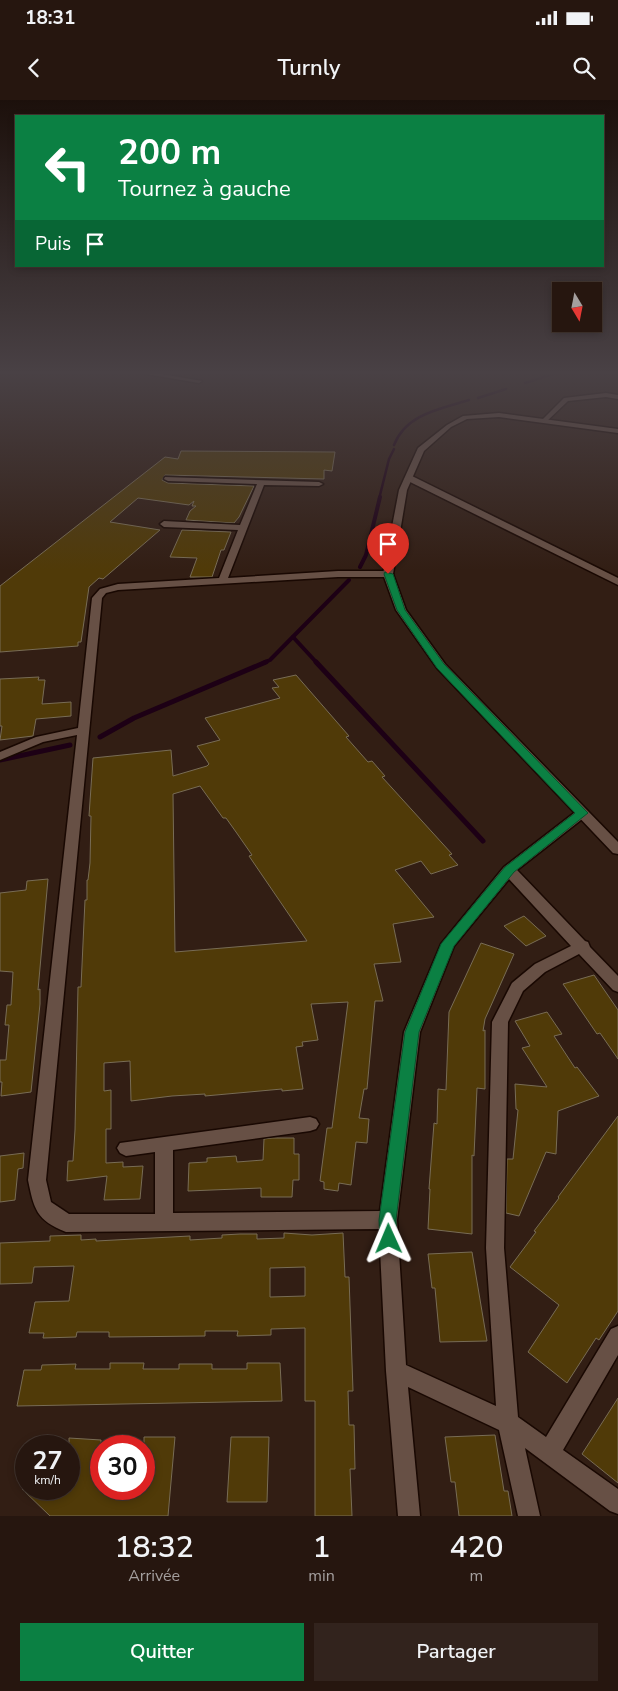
<!DOCTYPE html>
<html lang="fr">
<head>
<meta charset="utf-8">
<style>
  :root { --surface:#26160f; --page:#32231d; --text:#f1f3f6; --muted:#a49f9e; --line:#42352f; --accent:#0b8043 }
  body { margin:0; font-family:"Nunito Sans",sans-serif; background:var(--page); color:var(--text); height:100vh; display:flex; flex-direction:column; font-size:19px; white-space:nowrap }
  * { box-sizing:border-box; margin:0 }
  p { font-size:16px; color:var(--muted) }
  .icon { flex:none; width:28px; height:28px; fill:none; stroke:currentColor; stroke-width:2; stroke-linecap:round; stroke-linejoin:round }
  .map { position:relative; height:1416px; overflow:hidden }
  .details { display:flex; flex-direction:column; background:var(--surface); flex:1 }
  .details>* { flex:none }
  .banner { position:absolute; left:15px; top:15px; width:589px; height:152px; border-radius:0px; box-shadow:0 2px 8px #0003,0 0 0 1px var(--line); background:#0b8043; color:#fff; overflow:hidden }
  .needle { width:32px; rotate:170deg }
  .buttons { position:absolute; left:552px; top:182px; display:grid; gap:10px }
  .buttons a { display:grid; place-items:center; width:50px; height:50px; border-radius:0px; background:var(--surface); box-shadow:0 2px 8px #0003,0 0 0 1px var(--line); font-size:25px }
  .speed { position:absolute; left:15px; top:1335px; display:flex; gap:10px; font-size:25px; font-weight:700; text-align:center }
  .speed>* { display:grid; place-content:center; width:65px; height:65px; border-radius:50%; background:var(--surface); box-shadow:0 2px 8px #0003,0 0 0 1px var(--line); line-height:1 }
  .speed small { font-size:12px; font-weight:400 }
  .speed .limit { border:8px solid #d22; background:#fff; color:#111 }
  .pin { position:absolute; display:grid; place-items:center; width:42px; height:42px; color:#fff; margin:-51px -21px; border-radius:50% 50% 50% 0; rotate:-45deg; box-shadow:0 0 5px #0007 }
  .pin .icon { rotate:45deg }
  .me { position:absolute; width:55px; margin:-28px; rotate:359deg; stroke-linejoin:round; filter:drop-shadow(0 0 4px #0008) }
  .turn { display:flex; align-items:center; gap:18px; height:105px; padding:0 20px; font-size:22px }
  .turn .icon { width:65px; height:65px; stroke-width:2.5 }
  .turn b { display:block; font-size:35px; line-height:42px }
  .then { display:flex; align-items:center; height:48px; padding:0 20px; background:#0003; gap:10px; font-size:19px }
  .eta { display:flex; justify-content:space-evenly; align-items:center; height:85px; text-align:center }
  .eta b { font-size:30px; font-weight:600; line-height:35px }
  .primary-button { display:flex; gap:10px; margin-top:auto; padding:10px 20px }
  .primary-button a { flex:1; height:58px; border-radius:0px; background:var(--accent); color:#fff; font-size:20px; font-weight:600; line-height:58px; text-align:center }
  .primary-button a+a { background:var(--page); color:var(--text) }
  .status { display:flex; justify-content:space-between; align-items:center; height:35px; padding:0 25px; background:var(--surface); direction:ltr }
  .status svg { height:14px; fill:currentColor }
  header { display:flex; justify-content:space-between; align-items:center; height:65px; padding:0 20px; background:var(--surface); font-size:22px; font-weight:600 }
  .map>svg:first-child { display:block }
  .lines { fill:none; stroke-linecap:round; stroke-linejoin:round }
  .stream-far2 { stroke:#1d0015; stroke-width:2.5 }
  .stream-far1 { stroke:#1d0015; stroke-width:4 }
  .stream { stroke:#1d0015; stroke-width:5 }
  .building { fill:#503a08; stroke:#786c55; fill-rule:evenodd }
  .minor-casing { stroke:#190802; stroke-width:3 }
  .tertiary-casing { stroke:#190802; stroke-width:3 }
  .minor { fill:#675045; fill-rule:evenodd }
  .tertiary { fill:#675045; fill-rule:evenodd }
  .route { fill:#0b8043; stroke:#07532c }
</style>
</head>
<body>
<div class="status"><b>18:31</b><svg viewBox="0 0 49 12"><path d="M0 12V9h3v3zM5 12V6h3v6zM10 12V3h3v9zM15 12V0h3v12zM26 1h20v11H26zM47 4h2v5h-2z"/></svg></div>
<header><svg class="icon" aria-label="back" viewBox="0 0 24 24"><path d="M15 5l-7 7 7 7"/></svg>Turnly<svg class="icon" aria-label="search" viewBox="0 0 24 24"><circle cx="10" cy="10" r="6"/><path d="M15 15l6 6"/></svg></header>
<div class="map">
<svg width="618" height="1416" viewBox="0 0 618 1416">
  <rect width="100%" height="100%" fill="#321e14"/>
  <g class="lines">
    <g class="stream-far2">
      <polyline points="525,283 559,272"/>
      <polyline points="478,298 506,289"/>
      <path d="M394,345C406,314 440,309 469,300"/>
      <polyline points="379,399 389,359 394,349"/>
    </g>
    <g class="stream-far1">
      <polyline points="360,467 366,455 380,397"/>
      <polyline points="293,537 317,563"/>
      <polyline points="263,563 270,560 349,480"/>
    </g>
    <g class="stream">
      <polyline points="316,562 483,741"/>
      <polyline points="100,637 134,618 266,562"/>
      <polyline points="0,660 70,645"/>
    </g>
  </g>
  <g class="building">
    <polygon points="181,351 335,352 332,371 324,370 324,379 165,375 162,380 168,383 254,386 239,417 234,423 186,420 190,411 196,406 192,406 194,401 189,405 138,398 110,422 160,430 103,479 99,478 89,487 81,542 78,542 78,546 0,552 0,486 165,357 178,359"/>
    <polygon points="182,430 231,432 224,450 221,450 212,477 190,477 197,458 170,457"/>
    <path d="M296,575L349,636L346,637L368,662L372,661L385,676L382,677L452,754L449,755L458,765L431,774L421,761L395,770L434,817L393,824L401,862L374,864L383,901H375L367,989H364L359,1018L369,1019L367,1043L356,1042L351,1085L339,1083L338,1091L324,1089V1082L320,1081L327,1028H332L348,902L311,904L318,940L302,942L303,946L296,947L303,989L282,991V989L205,996V994L172,996L131,1001L130,961L104,963V991L111,990V1029H106V1063L123,1062V1067L143,1066L140,1099L104,1100L107,1076L67,1081L68,1061H73L75,1030L78,887H81L82,865L85,800H87V780H88L90,763L91,716H89L93,658L171,650L173,676L207,666L209,664L197,646L220,640L205,618L280,598L272,588L279,587L273,580ZM200,686L223,718H226L236,732L252,755L249,756L307,841L175,852L173,694Z"/>
    <polygon points="39,577 38,580 45,580 42,604 71,602 71,616 36,619 33,636 0,640 2,626 0,626 0,579"/>
    <polygon points="48,779 38,890 40,889 40,904 31,992 1,996 2,982 0,982 0,960 6,960 9,925 5,925 7,905 11,905 13,872 0,871 0,793 26,790 27,781"/>
    <polygon points="524,816 546,836 526,846 504,826"/>
    <polygon points="481,843 514,854 485,919 483,931 485,930 485,989 477,988 474,1056 472,1055 472,1134 428,1129 430,1089 429,1089 434,1023 437,1024 438,989 446,990 449,912"/>
    <polygon points="594,875 618,910 618,959 600,933 597,934 563,884"/>
    <polygon points="547,912 562,934 554,936 575,968 577,967 599,996 558,1011 556,1054 546,1052 519,1116 506,1113 507,1059 513,1059 518,1010 516,1009 515,984 547,987 522,948 530,946 515,921"/>
    <polygon points="618,1016 618,1211 599,1240 596,1238 567,1283 528,1252 559,1205 510,1167 536,1132 534,1131 559,1098 558,1097"/>
    <polygon points="272,1038 294,1038 294,1054 299,1054 299,1080 293,1080 292,1097 261,1097 261,1088 188,1091 189,1063 207,1062 207,1058 236,1056 237,1062 263,1060 264,1039"/>
    <polygon points="24,1053 23,1068 18,1069 15,1100 0,1102 0,1056"/>
    <path d="M284,1133L312,1135L343,1133L345,1177H349L353,1291H348L349,1325H354L355,1369H350L352,1416H315V1301H305V1228L271,1229V1235L237,1236L238,1231H205V1236L109,1237V1232H77L76,1237L43,1238L44,1233H29L35,1202L69,1201L74,1166L34,1167L32,1183L0,1184V1143L50,1141V1136L81,1135V1140L96,1139V1141L190,1136V1140L222,1138V1135L240,1134H257V1139L284,1138ZM305,1167V1196L270,1197V1168Z"/>
    <polygon points="472,1152 487,1241 440,1242 435,1188 432,1188 428,1154"/>
    <polygon points="110,1263 144,1263 143,1269 179,1269 179,1264 212,1264 212,1269 247,1269 247,1263 280,1263 282,1301 17,1306 24,1270 41,1270 42,1265 76,1264 75,1269 110,1269"/>
    <polygon points="618,1298 618,1383 582,1354"/>
    <polygon points="495,1335 504,1391 508,1391 512,1416 459,1416 455,1382 451,1382 445,1337"/>
    <polygon points="144,1337 175,1337 168,1416 50,1416 22,1389 69,1389 69,1338 101,1340 101,1389 144,1389"/>
    <polygon points="231,1337 269,1337 267,1402 227,1402"/>
  </g>
  <g class="lines">
    <g class="minor-casing">
      <g id="minor">
        <polygon points="135,272 150,272 202,281 199,283"/>
        <polygon points="606,293 618,295 618,299 606,297 568,301 547,321 542,320 564,298"/>
        <polygon points="406,376 412,376 618,478 618,485 406,380"/>
        <path d="M165,377L319,382L323,384L319,386L264,385L228,478L338,471H388L393,474L388,477H338L118,490L106,493L102,498L46,1080L51,1102L69,1114H155V1052L126,1056L120,1053L117,1048L120,1043L310,1017L316,1019L319,1024L316,1029L310,1031L173,1050V1113L380,1111L404,932L441,844L504,767L578,710H586L588,713L586,716L517,770L585,841L588,842L590,847L618,876V892L613,890L579,854L545,872L523,891L508,922L504,1148L518,1317L546,1337L611,1229L618,1226V1255L563,1350L618,1389V1414L610,1411L525,1348L540,1416H518L499,1330L408,1287L420,1416H398L386,1271L379,1129L66,1132C36,1120 34,1109 28,1080L77,635L43,642L0,660V652L36,637L78,628L92,498L100,489L118,484L219,478L238,430L164,427L160,424L164,421L240,425L257,384L168,381L164,379ZM509,779L571,846L535,864L512,883L492,922L486,1148L496,1306L406,1265L397,1120L420,932L454,846Z"/>
      </g>
    </g>
    <g class="tertiary-casing">
      <polygon id="tertiary" points="499,313 618,329 618,333 499,317 467,319 451,327 424,351 407,390 393,474 406,510 445,564 618,742 618,754 613,753 437,568 396,510 383,474 399,390 418,348 447,325 463,316"/>
    </g>
    <use href="#minor" class="minor"/>
    <use href="#tertiary" class="tertiary"/>
  </g>
  <linearGradient id="sky" x2="0" y2="1"><stop stop-color="#1c100b"/><stop offset="0.58" stop-color="#494145"/><stop offset="1" stop-color="#494145" stop-opacity="0"/></linearGradient>
  <rect width="618" height="470" fill="url(#sky)"/>
  <polygon class="route" points="385,472 393,474 405,510 444,564 588,713 514,772 454,846 419,932 396,1120 397,1139 395,1145 389,1147 383,1145 380,1139 379,1120 405,932 441,844 505,767 575,713 437,568 397,510 384,474"/>
</svg>
<div class="buttons">
<a><svg class="needle" viewBox="-14 -14 28 28"><path d="M0-13l5 13h-10z" fill="#e53935"/><path d="M0 13l5-13h-10z" fill="#a49f9e"/></svg></a>
</div>
<div class="speed"><div>27<small>km/h</small></div><div class="limit">30</div></div>
<div class="pin" style="left:388px;top:474px;background:#d93025"><svg class="icon" aria-label="arrive" viewBox="0 0 24 24"><path d="M6 21V4h12l-3 4 3 4H6"/></svg></div>
<svg class="me" style="left:389px;top:1139px" viewBox="-20 -20 40 40"><path d="M0-17L14 15 0 8-14 15z" fill="#0b8043" stroke="#fff" stroke-width="4"/></svg>
<div class="banner">
<div class="turn"><svg class="icon" aria-label="left" viewBox="0 0 24 24"><path d="M17 20v-9H6M10 6l-5 5 5 5"/></svg><div><b>200 m</b>Tournez à gauche</div></div>
<div class="then">Puis<svg class="icon" aria-label="arrive" viewBox="0 0 24 24"><path d="M6 21V4h12l-3 4 3 4H6"/></svg></div>
</div>
</div>
<section class="details">
<div class="eta">
<div><b>18:32</b><p>Arrivée</p></div>
<div><b>1</b><p>min</p></div>
<div><b>420</b><p>m</p></div>
</div>
<div class="primary-button"><a>Quitter</a><a>Partager</a></div>
</section>
</body>
</html>
